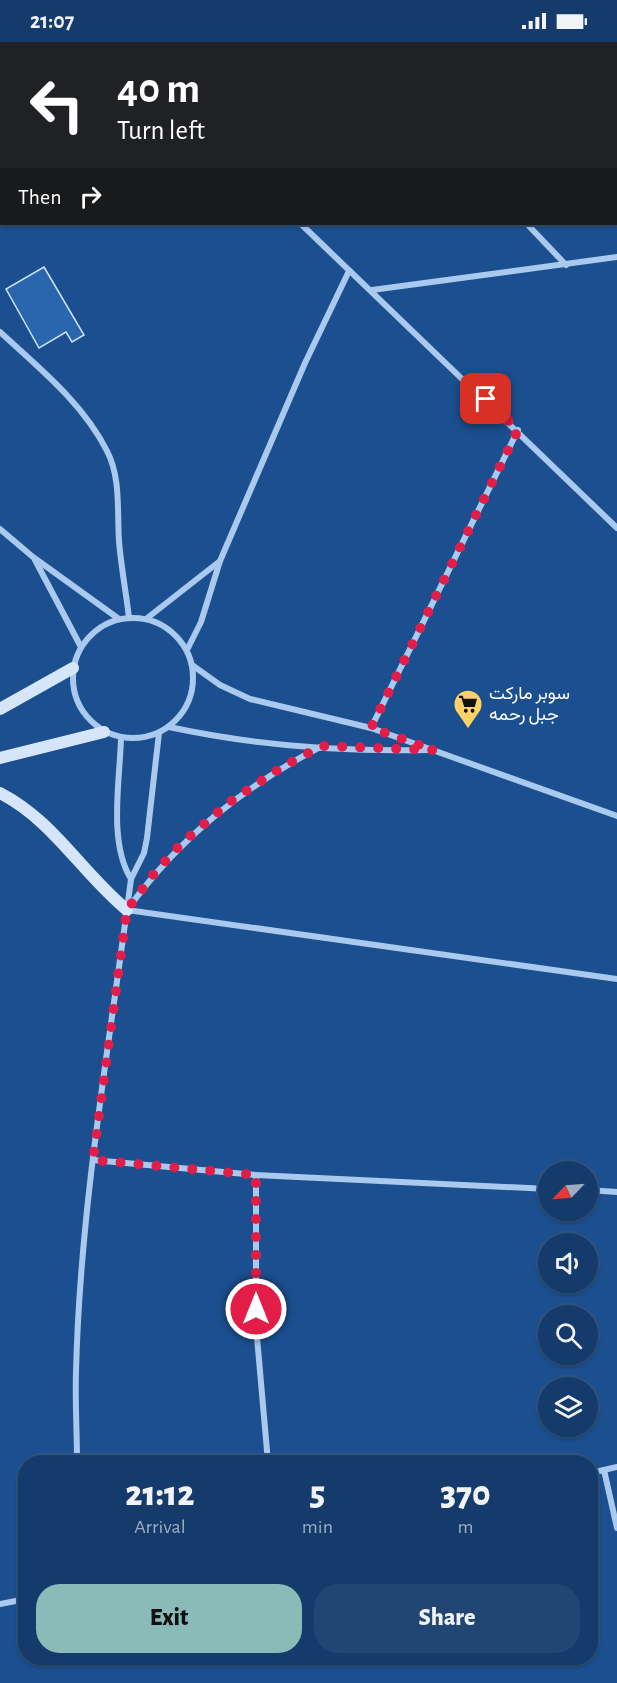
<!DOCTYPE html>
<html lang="en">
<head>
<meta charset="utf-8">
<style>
  :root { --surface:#143b6b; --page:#214673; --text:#f1f3f6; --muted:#9dadc1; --line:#33557e; --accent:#8bbbb9 }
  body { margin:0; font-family:"Alegreya Sans",Vazirmatn,sans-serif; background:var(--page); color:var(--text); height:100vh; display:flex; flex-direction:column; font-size:22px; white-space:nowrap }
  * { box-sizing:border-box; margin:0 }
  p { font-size:20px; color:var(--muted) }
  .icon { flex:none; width:33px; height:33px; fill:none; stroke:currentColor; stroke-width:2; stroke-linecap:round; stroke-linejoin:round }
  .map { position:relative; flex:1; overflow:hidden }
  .panel { position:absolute; left:18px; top:1413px; width:580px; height:210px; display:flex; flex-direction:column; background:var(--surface); border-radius:24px; box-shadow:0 2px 4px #0004,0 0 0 2px var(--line) }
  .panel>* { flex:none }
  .guide { position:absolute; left:0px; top:0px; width:618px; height:183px; box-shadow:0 2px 4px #0004,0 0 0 2px var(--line); background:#202124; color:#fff; overflow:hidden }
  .needle { width:39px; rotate:245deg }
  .tools { position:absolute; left:538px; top:1119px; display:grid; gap:12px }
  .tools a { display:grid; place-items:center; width:60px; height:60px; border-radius:50%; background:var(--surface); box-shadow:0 2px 4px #0004,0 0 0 2px var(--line); font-size:30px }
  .pin { position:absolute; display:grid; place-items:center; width:51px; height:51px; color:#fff; margin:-26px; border-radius:12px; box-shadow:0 3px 9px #0006 }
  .me { position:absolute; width:66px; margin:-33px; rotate:0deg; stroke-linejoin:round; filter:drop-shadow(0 0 4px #0008) }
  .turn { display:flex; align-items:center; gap:21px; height:126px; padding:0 18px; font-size:27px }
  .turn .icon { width:78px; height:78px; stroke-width:2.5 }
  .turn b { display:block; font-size:42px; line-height:51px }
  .then { display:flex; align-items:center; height:57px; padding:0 18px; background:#0003; gap:12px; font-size:22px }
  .eta { display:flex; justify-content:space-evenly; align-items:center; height:102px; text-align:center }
  .eta b { font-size:36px; font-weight:800; line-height:42px }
  .primary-button { display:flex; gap:12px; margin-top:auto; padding:12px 18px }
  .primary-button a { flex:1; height:69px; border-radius:24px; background:var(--accent); color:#111; font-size:24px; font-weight:800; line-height:69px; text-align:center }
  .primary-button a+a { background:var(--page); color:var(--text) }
  .status { display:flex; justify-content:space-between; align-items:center; height:42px; padding:0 30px; background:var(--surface); direction:ltr }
  .status svg { height:16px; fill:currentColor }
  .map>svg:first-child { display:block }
  .building { fill:#2a66ad; stroke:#cfe3fa; stroke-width:1.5 }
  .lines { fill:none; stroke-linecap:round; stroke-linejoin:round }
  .street { stroke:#a9c9ee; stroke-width:6 }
  .secondary { stroke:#d6e6fa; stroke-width:12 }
  .route { stroke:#e11d48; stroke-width:10; stroke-dasharray:0 18 }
  .labels { text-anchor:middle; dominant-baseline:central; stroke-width:6; stroke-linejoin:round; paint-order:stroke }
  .poi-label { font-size:18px; fill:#fff; stroke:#1b4f8f; text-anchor:start }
</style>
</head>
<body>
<div class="status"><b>21:07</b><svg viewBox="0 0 49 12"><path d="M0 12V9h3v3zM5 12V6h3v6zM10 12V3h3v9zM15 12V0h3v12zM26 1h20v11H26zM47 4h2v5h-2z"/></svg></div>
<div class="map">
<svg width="617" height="1641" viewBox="0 0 617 1641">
  <rect width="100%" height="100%" fill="#1b4f8f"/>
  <polygon class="building" points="44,225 84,293 72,300 66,290 39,306 6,247"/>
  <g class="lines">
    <g class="street">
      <polyline points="149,0 150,2"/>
      <polyline points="355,0 356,2"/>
      <polyline points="259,2 260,0"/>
      <polyline points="301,182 617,486"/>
      <polyline points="527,182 566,223"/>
      <polyline points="372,248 617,215"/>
      <path d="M0,290C38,325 83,361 107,409C121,436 117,469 119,499C121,524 126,550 129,576"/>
      <polyline points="0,487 33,515 119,577"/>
      <polyline points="35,518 81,605"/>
      <circle cx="133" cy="636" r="60"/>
      <polyline points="146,577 220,519"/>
      <polyline points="187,608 201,580 220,519 305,321 349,229"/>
      <polyline points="192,623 220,643 250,657 371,686 617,774"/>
      <path d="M169,685C253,703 343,710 428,708"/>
      <polyline points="371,686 518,388"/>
      <path d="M121,696C120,738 108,800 131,837"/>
      <path d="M322,704C243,745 179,796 127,868L617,937"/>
      <polyline points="93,1118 256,1133 549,1147"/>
      <polyline points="256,1133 256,1284 268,1420"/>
      <polyline points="588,1148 617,1150"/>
      <path d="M77,1420C77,1390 75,1360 76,1330C80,1164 110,1000 131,837L144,811L147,796L159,691"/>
      <polyline points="604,1428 617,1486"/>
      <polyline points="591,1431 617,1425"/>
      <polyline points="0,1562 26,1557"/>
    </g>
    <g class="secondary">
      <polyline points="0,667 73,626"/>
      <polyline points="0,716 104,690"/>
      <path d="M0,751C53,778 82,831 127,868"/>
    </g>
  </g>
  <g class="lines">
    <polyline class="route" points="256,1267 256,1133 93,1118 127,868 152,834 181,802 230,760 284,724 322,704 434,708 371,686 518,388 486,357"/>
  </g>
  <defs>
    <g id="supermarket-pin" transform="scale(1.5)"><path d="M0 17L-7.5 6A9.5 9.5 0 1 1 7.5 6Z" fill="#ffd166" stroke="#1b4f8f"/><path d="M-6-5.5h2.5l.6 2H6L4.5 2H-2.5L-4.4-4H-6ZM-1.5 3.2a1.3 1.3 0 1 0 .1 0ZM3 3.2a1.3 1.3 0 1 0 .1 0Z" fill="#111"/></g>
  </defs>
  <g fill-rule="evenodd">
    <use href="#supermarket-pin" x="468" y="662"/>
  </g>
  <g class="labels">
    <g class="poi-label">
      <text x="489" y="652">سوبر ماركت<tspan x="489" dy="21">جبل رحمه</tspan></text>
    </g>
  </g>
</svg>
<div class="tools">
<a><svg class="needle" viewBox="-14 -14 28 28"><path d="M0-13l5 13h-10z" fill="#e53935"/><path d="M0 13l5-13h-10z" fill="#9dadc1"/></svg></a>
<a><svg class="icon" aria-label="sound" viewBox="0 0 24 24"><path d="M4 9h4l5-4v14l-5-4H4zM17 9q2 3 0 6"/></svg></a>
<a><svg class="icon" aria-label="search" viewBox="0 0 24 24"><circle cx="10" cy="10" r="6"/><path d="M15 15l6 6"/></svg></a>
<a><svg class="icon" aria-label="layers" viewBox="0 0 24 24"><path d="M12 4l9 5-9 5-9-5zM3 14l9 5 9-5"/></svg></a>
</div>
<div class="pin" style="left:486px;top:357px;background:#d93025"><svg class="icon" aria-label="arrive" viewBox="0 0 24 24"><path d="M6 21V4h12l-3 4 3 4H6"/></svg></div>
<svg class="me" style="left:256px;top:1267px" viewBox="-20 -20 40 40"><circle r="17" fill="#e11d48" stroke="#fff" stroke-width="3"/><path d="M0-11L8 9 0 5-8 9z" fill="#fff"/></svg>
<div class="guide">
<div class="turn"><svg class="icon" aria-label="left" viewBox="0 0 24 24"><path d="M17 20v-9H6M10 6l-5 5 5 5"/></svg><div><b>40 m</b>Turn left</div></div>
<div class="then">Then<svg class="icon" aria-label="right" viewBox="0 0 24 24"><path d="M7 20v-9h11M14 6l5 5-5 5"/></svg></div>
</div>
<section class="panel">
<div class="eta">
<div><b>21:12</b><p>Arrival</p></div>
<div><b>5</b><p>min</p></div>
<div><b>370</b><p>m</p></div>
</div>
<div class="primary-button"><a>Exit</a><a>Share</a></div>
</section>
</div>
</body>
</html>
